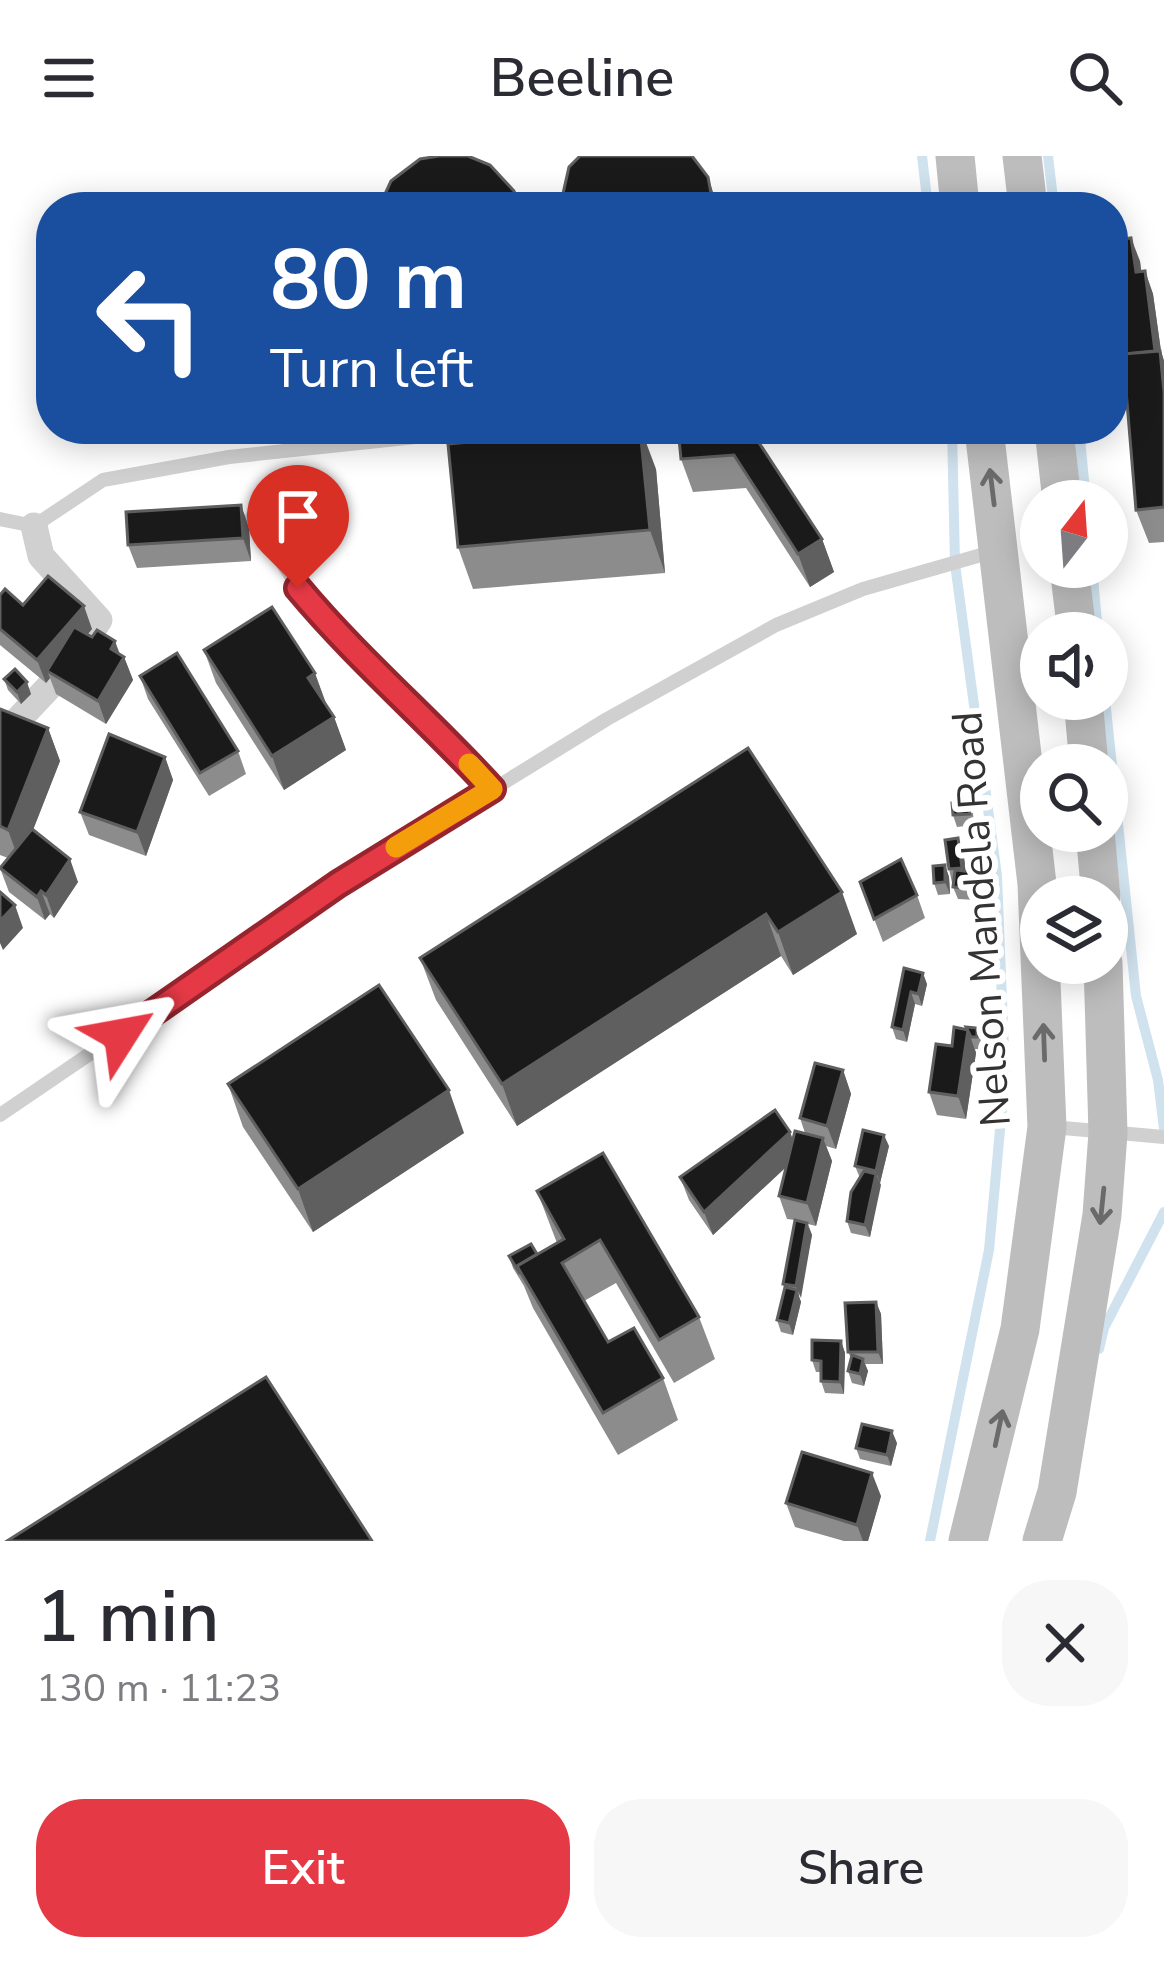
<!DOCTYPE html>
<html lang="en">
<head>
<meta charset="utf-8">
<style>
  :root { --surface:#fff; --page:#f7f7f7; --text:#2b2b33; --muted:#7c7c81; --accent:#e63946 }
  body { margin:0; font-family:"Nunito Sans",sans-serif; background:var(--page); color:var(--text); height:100vh; display:flex; flex-direction:column; font-size:45px; white-space:nowrap }
  * { box-sizing:border-box; margin:0 }
  p { font-size:39px; color:var(--muted) }
  .icon { flex:none; width:66px; height:66px; fill:none; stroke:currentColor; stroke-width:2; stroke-linecap:round; stroke-linejoin:round }
  .map { position:relative; height:1385px; overflow:hidden }
  .side { display:flex; flex-direction:column; background:var(--surface); flex:1 }
  .side>* { flex:none }
  .hud { position:absolute; left:36px; top:36px; width:1092px; height:252px; border-radius:48px; box-shadow:0 6px 30px #0003; background:#1a4fa0; color:#fff; overflow:hidden }
  .needle { width:78px; rotate:17deg }
  .controls { position:absolute; left:1020px; top:324px; display:grid; gap:24px }
  .controls a { display:grid; place-items:center; width:108px; height:108px; border-radius:50%; background:var(--surface); box-shadow:0 6px 30px #0003; font-size:60px }
  .pin { position:absolute; display:grid; place-items:center; width:102px; height:102px; color:#fff; margin:-123px -51px; border-radius:50% 50% 50% 0; rotate:-45deg; box-shadow:0 0 12px #0007 }
  .pin .icon { rotate:45deg }
  .me { position:absolute; width:132px; margin:-66px; rotate:56deg; stroke-linejoin:round; filter:drop-shadow(0 0 9px #0008) }
  .turn { display:flex; align-items:center; gap:42px; height:252px; padding:0 36px; font-size:54px }
  .turn .icon { width:156px; height:156px; stroke-width:2.5 }
  .turn b { display:block; font-size:84px; line-height:102px }
  .round { display:grid; place-items:center; flex:none; width:126px; height:126px; border-radius:48px; background:var(--page) }
  .headline { display:flex; align-items:center; justify-content:space-between; height:204px; padding:0 36px }
  h1 { font-size:72px; font-weight:600; line-height:90px }
  .action { display:flex; gap:24px; margin-top:auto; padding:24px 36px }
  .action a { flex:1; height:138px; border-radius:48px; background:var(--accent); color:#fff; font-size:48px; font-weight:600; line-height:138px; text-align:center }
  .action a+a { background:var(--page); color:var(--text) }
  header { display:flex; justify-content:space-between; align-items:center; height:156px; padding:0 36px; background:var(--surface); font-size:54px; font-weight:600 }
  .map>svg:first-child { display:block }
  .lines { fill:none; stroke-linecap:round; stroke-linejoin:round }
  .stream { stroke:#cfe2ee; stroke-width:10 }
  .service { stroke:#d0d0d0; stroke-width:14 }
  .minor { stroke:#d0d0d0; stroke-width:27 }
  .secondary { stroke:#bdbdbd; stroke-width:39 }
  .wall { fill:#8c8c8c }
  .shaded-wall { fill:#5f5f5f }
  .building { fill:#1a1a1a; stroke:#5f5f5f; stroke-width:3 }
  .oneway { stroke:#6a6a6a }
  .route-casing { stroke:#96252e; stroke-width:30 }
  .route { stroke:#e63946; stroke-width:21 }
  .slow { stroke:#f59e0b; stroke-width:21 }
  .labels { text-anchor:middle; dominant-baseline:central; stroke-width:12; stroke-linejoin:round; paint-order:stroke }
  .street-label { font-size:42px; fill:#333; stroke:#fff }
</style>
</head>
<body>
<header><svg class="icon" aria-label="menu" viewBox="0 0 24 24"><path d="M4 6h16M4 12h16M4 18h16"/></svg>Beeline<svg class="icon" aria-label="search" viewBox="0 0 24 24"><circle cx="10" cy="10" r="6"/><path d="M15 15l6 6"/></svg></header>
<div class="map">
<svg width="1164" height="1385" viewBox="0 0 1164 1385">
  <rect width="100%" height="100%" fill="#fff"/>
  <g class="lines">
    <g class="stream">
      <polyline points="922,0 928,51"/>
      <polyline points="1048,0 1054,51"/>
      <polyline points="1079,273 1086,345"/>
      <polyline points="1092,411 1098,477"/>
      <polyline points="1105,543 1136,840 1158,924 1164,973"/>
      <polyline points="1099,1193 1104,1172 1164,1056"/>
      <polyline points="930,1385 989,1094 1005,919 997,720 955,408 952,273"/>
    </g>
    <g class="service">
      <polyline points="252,361 299,432 347,490 427,562 492,633"/>
      <polyline points="0,363 34,370 103,324 229,301 491,273"/>
      <polyline points="0,959 338,729 607,563 776,469 863,433 995,395"/>
      <polyline points="1052,971 1164,981"/>
    </g>
    <polyline class="minor" points="0,583 65,514 99,464 41,400 34,370"/>
    <g class="secondary">
      <polyline points="955,0 960,51"/>
      <polyline points="1022,0 1028,51"/>
      <polyline points="1054,273 1062,345"/>
      <polyline points="1069,411 1077,477"/>
      <polyline points="1083,543 1089,609"/>
      <polyline points="1095,675 1101,741"/>
      <polyline points="968,1385 1020,1173 1047,971 1037,728 984,273"/>
      <polyline points="1042,1385 1057,1336 1102,1059 1108,977 1103,807"/>
    </g>
  </g>
  <g class="wall">
    <polygon points="1140,105 1141,115 1145,115 1153,138 1161,195 1164,205 1164,386 1149,387 1136,354 1124,198"/>
    <polygon points="750,273 822,383 834,416 810,431 746,332 693,336 681,303"/>
    <polygon points="656,313 665,417 473,433 458,391"/>
    <polygon points="241,349 249,372 251,405 137,412 128,389"/>
    <polygon points="0,439 92,473 87,479 124,501 133,524 106,568 56,538 50,522 46,527 0,489"/>
    <polygon points="204,494 327,551 334,561 346,594 284,634 216,527"/>
    <polygon points="140,520 238,595 246,618 209,640 148,543"/>
    <polygon points="4,523 31,538 21,548 8,534"/>
    <polygon points="0,553 48,572 60,605 33,674 78,726 54,762 50,758 45,764 9,736 0,712 8,702 0,699"/>
    <polygon points="748,592 857,778 793,819 781,800 517,970 436,844 420,802"/>
    <polygon points="165,601 173,624 146,700 89,679 80,656"/>
    <polygon points="973,657 974,669 957,671 953,659"/>
    <polygon points="958,682 963,694 966,715 978,728 976,744 958,743 953,731 949,713"/>
    <polygon points="945,709 949,721 950,738 938,739 934,727"/>
    <polygon points="860,726 917,739 925,762 883,786"/>
    <polygon points="904,812 927,828 922,850 915,848 907,886 896,883 892,871"/>
    <polygon points="977,872 981,884 981,893 975,893 976,897 966,963 937,959 929,936 952,890 965,873"/>
    <polygon points="843,914 851,938 836,993 826,990 832,1005 816,1070 808,1068 812,1079 799,1141 801,1146 793,1179 781,1176 777,1164 785,1133 783,1128 795,1064 787,1063 779,1040 785,1012 713,1079 689,1044 680,1021 805,977 800,962"/>
    <polygon points="228,928 464,977 313,1076 243,971"/>
    <polygon points="889,990 880,1027 870,1081 851,1077 847,1065 860,1022 855,1010"/>
    <polygon points="537,1035 699,1161 715,1203 674,1227 616,1127 584,1145 608,1186 663,1222 678,1264 618,1299 533,1152 524,1130 513,1112 509,1100 537,1098 557,1087"/>
    <polygon points="876,1146 881,1158 883,1208 865,1208 868,1215 864,1230 852,1227 848,1215 851,1202 848,1196"/>
    <polygon points="841,1185 845,1197 844,1238 825,1237 821,1225 821,1216 816,1216 812,1204"/>
    <polygon points="897,1287 891,1310 860,1303 856,1292"/>
    <polygon points="881,1340 868,1385 844,1385 795,1371 786,1347"/>
  </g>
  <g class="shaded-wall">
    <polygon points="708,21 718,51 711,51"/>
    <polygon points="1131,82 1140,105 1144,139 1136,116"/>
    <polygon points="1145,115 1153,138 1161,195 1164,205 1164,236 1156,203"/>
    <polygon points="641,273 656,313 665,417 650,374"/>
    <polygon points="241,349 249,372 251,405 243,382"/>
    <polygon points="822,383 834,416 810,431 798,398"/>
    <polygon points="84,450 92,473 53,519 47,515 50,522 46,527 37,504"/>
    <polygon points="115,485 122,504 124,501 133,524 106,568 98,545 111,493"/>
    <polygon points="315,517 327,550 308,522"/>
    <polygon points="27,526 31,538 21,548 17,536"/>
    <polygon points="334,561 346,594 284,634 272,600"/>
    <polygon points="48,572 60,605 20,707 8,674"/>
    <polygon points="165,601 173,624 146,700 137,676"/>
    <polygon points="958,682 963,694 967,724 962,712"/>
    <polygon points="70,703 78,726 54,762 46,739"/>
    <polygon points="945,709 949,721 950,738 945,726"/>
    <polygon points="974,716 978,728 976,744 972,733"/>
    <polygon points="41,735 50,758 45,764 37,741"/>
    <polygon points="842,736 857,778 793,819 778,776"/>
    <polygon points="15,749 23,772 3,794 0,787 0,765"/>
    <polygon points="766,758 781,800 517,970 502,928"/>
    <polygon points="923,817 927,828 922,850 918,838"/>
    <polygon points="911,836 915,848 907,886 903,874"/>
    <polygon points="968,874 976,897 966,963 958,940"/>
    <polygon points="843,914 851,938 836,993 827,970"/>
    <polygon points="449,934 464,977 313,1076 298,1033"/>
    <polygon points="790,976 799,999 713,1079 704,1056"/>
    <polygon points="884,979 889,990 880,1027 876,1015"/>
    <polygon points="823,982 832,1005 816,1070 807,1047"/>
    <polygon points="876,1018 881,1029 870,1081 865,1069"/>
    <polygon points="807,1067 812,1079 801,1142 796,1130"/>
    <polygon points="797,1134 801,1146 793,1179 789,1167"/>
    <polygon points="876,1146 881,1158 883,1208 878,1196"/>
    <polygon points="841,1185 845,1197 844,1238 840,1226"/>
    <polygon points="863,1203 868,1215 864,1230 860,1218"/>
    <polygon points="892,1275 897,1287 891,1310 887,1299"/>
    <polygon points="872,1317 881,1340 868,1385 863,1385 857,1369"/>
  </g>
  <g class="building">
    <polygon points="439,0 468,0 490,9 514,35 520,51 379,51 391,25 420,3"/>
    <polygon points="580,0 692,0 708,21 712,43 711,51 560,51 569,11"/>
    <polygon points="1131,82 1136,116 1145,115 1155,195 1124,198 1113,116 1113,84"/>
    <polygon points="1160,195 1164,236 1164,351 1136,354 1123,198"/>
    <polygon points="611,273 640,273 650,374 458,391 448,288"/>
    <polygon points="678,273 750,273 822,383 798,398 734,299 681,303"/>
    <polygon points="241,349 243,382 128,389 126,356"/>
    <polygon points="48,420 84,450 37,504 0,473 0,439 5,433 23,449"/>
    <polygon points="272,451 315,517 308,522 334,561 272,600 204,494"/>
    <polygon points="74,471 92,481 97,474 115,485 111,493 124,501 98,545 47,515"/>
    <polygon points="177,497 238,595 200,617 140,520"/>
    <polygon points="15,513 27,526 17,536 4,523"/>
    <polygon points="0,553 48,572 8,674 0,670"/>
    <polygon points="109,578 165,601 137,676 80,656"/>
    <polygon points="748,592 842,736 778,776 766,758 502,928 420,802"/>
    <polygon points="968,646 970,658 953,659 952,647"/>
    <polygon points="32,673 70,703 46,739 41,735 37,741 0,712"/>
    <polygon points="958,682 962,712 949,713 945,684"/>
    <polygon points="901,703 917,739 874,763 860,726"/>
    <polygon points="945,709 945,726 934,727 933,710"/>
    <polygon points="955,714 974,716 972,733 953,731"/>
    <polygon points="0,736 15,749 0,765"/>
    <polygon points="904,812 923,817 918,838 911,836 903,874 892,871"/>
    <polygon points="379,829 449,934 298,1033 228,928"/>
    <polygon points="954,871 968,874 958,940 929,936 936,888 952,890"/>
    <polygon points="966,871 977,872 977,881 971,881"/>
    <polygon points="815,907 843,914 827,970 800,962"/>
    <polygon points="775,954 790,976 704,1056 680,1021"/>
    <polygon points="863,974 884,979 876,1015 855,1010"/>
    <polygon points="795,975 823,982 807,1047 779,1040"/>
    <polygon points="603,997 699,1161 659,1184 600,1084 562,1107 608,1186 634,1172 663,1222 603,1257 517,1110 564,1083 537,1035"/>
    <polygon points="864,1015 876,1018 865,1069 847,1065 851,1036"/>
    <polygon points="795,1064 807,1067 796,1130 783,1128"/>
    <polygon points="531,1088 537,1098 517,1110 520,1118 509,1100"/>
    <polygon points="785,1131 797,1134 789,1167 777,1164"/>
    <polygon points="876,1146 878,1196 848,1196 845,1147"/>
    <polygon points="812,1184 841,1185 840,1226 821,1225 821,1205 812,1204"/>
    <polygon points="852,1199 863,1203 860,1218 848,1215"/>
    <polygon points="266,1221 372,1385 7,1385"/>
    <polygon points="862,1268 892,1275 887,1299 856,1292"/>
    <polygon points="802,1296 872,1317 857,1369 786,1347"/>
  </g>
  <defs><path id="oneway-shaft" d="M-6 0H5M1.5-3L5.5 0L1.5 3" fill="none" stroke-width="1.6" stroke-linecap="round" stroke-linejoin="round" transform="scale(3)"/></defs>
  <g class="oneway">
    <use href="#oneway-shaft" transform="translate(992 331) rotate(-97)"/>
    <use href="#oneway-shaft" transform="translate(1044 886) rotate(-92)"/>
    <use href="#oneway-shaft" transform="translate(1102 1050) rotate(96)"/>
    <use href="#oneway-shaft" transform="translate(999 1272) rotate(-78)"/>
  </g>
  <g class="lines">
    <g class="route-casing">
      <path id="route" d="M121,879L338,728L492,633C429,564 358,504 298,432"/>
    </g>
    <use href="#route" class="route"/>
    <polyline class="slow" points="396,691 492,633 469,608"/>
  </g>
  <g class="labels">
    <g class="street-label">
      <text transform="translate(982 763) rotate(-94)">Nelson Mandela Road</text>
    </g>
  </g>
</svg>
<div class="controls">
<a><svg class="needle" viewBox="-14 -14 28 28"><path d="M0-13l5 13h-10z" fill="#e53935"/><path d="M0 13l5-13h-10z" fill="#7c7c81"/></svg></a>
<a><svg class="icon" aria-label="sound" viewBox="0 0 24 24"><path d="M4 9h4l5-4v14l-5-4H4zM17 9q2 3 0 6"/></svg></a>
<a><svg class="icon" aria-label="search" viewBox="0 0 24 24"><circle cx="10" cy="10" r="6"/><path d="M15 15l6 6"/></svg></a>
<a><svg class="icon" aria-label="layers" viewBox="0 0 24 24"><path d="M12 4l9 5-9 5-9-5zM3 14l9 5 9-5"/></svg></a>
</div>
<div class="pin" style="left:298px;top:432px;background:#d93025"><svg class="icon" aria-label="arrive" viewBox="0 0 24 24"><path d="M6 21V4h12l-3 4 3 4H6"/></svg></div>
<svg class="me" style="left:121px;top:879px" viewBox="-20 -20 40 40"><path d="M0-17L14 15 0 8-14 15z" fill="#e63946" stroke="#fff" stroke-width="4"/></svg>
<div class="hud">
<div class="turn"><svg class="icon" aria-label="left" viewBox="0 0 24 24"><path d="M17 20v-9H6M10 6l-5 5 5 5"/></svg><div><b>80 m</b>Turn left</div></div>
</div>
</div>
<section class="side">
<div class="headline"><div><h1>1 min</h1><p>130 m · 11:23</p></div><a class="round"><svg class="icon" aria-label="close" viewBox="0 0 24 24"><path d="M6 6l12 12M18 6L6 18"/></svg></a></div>
<div class="action"><a>Exit</a><a>Share</a></div>
</section>
</body>
</html>
